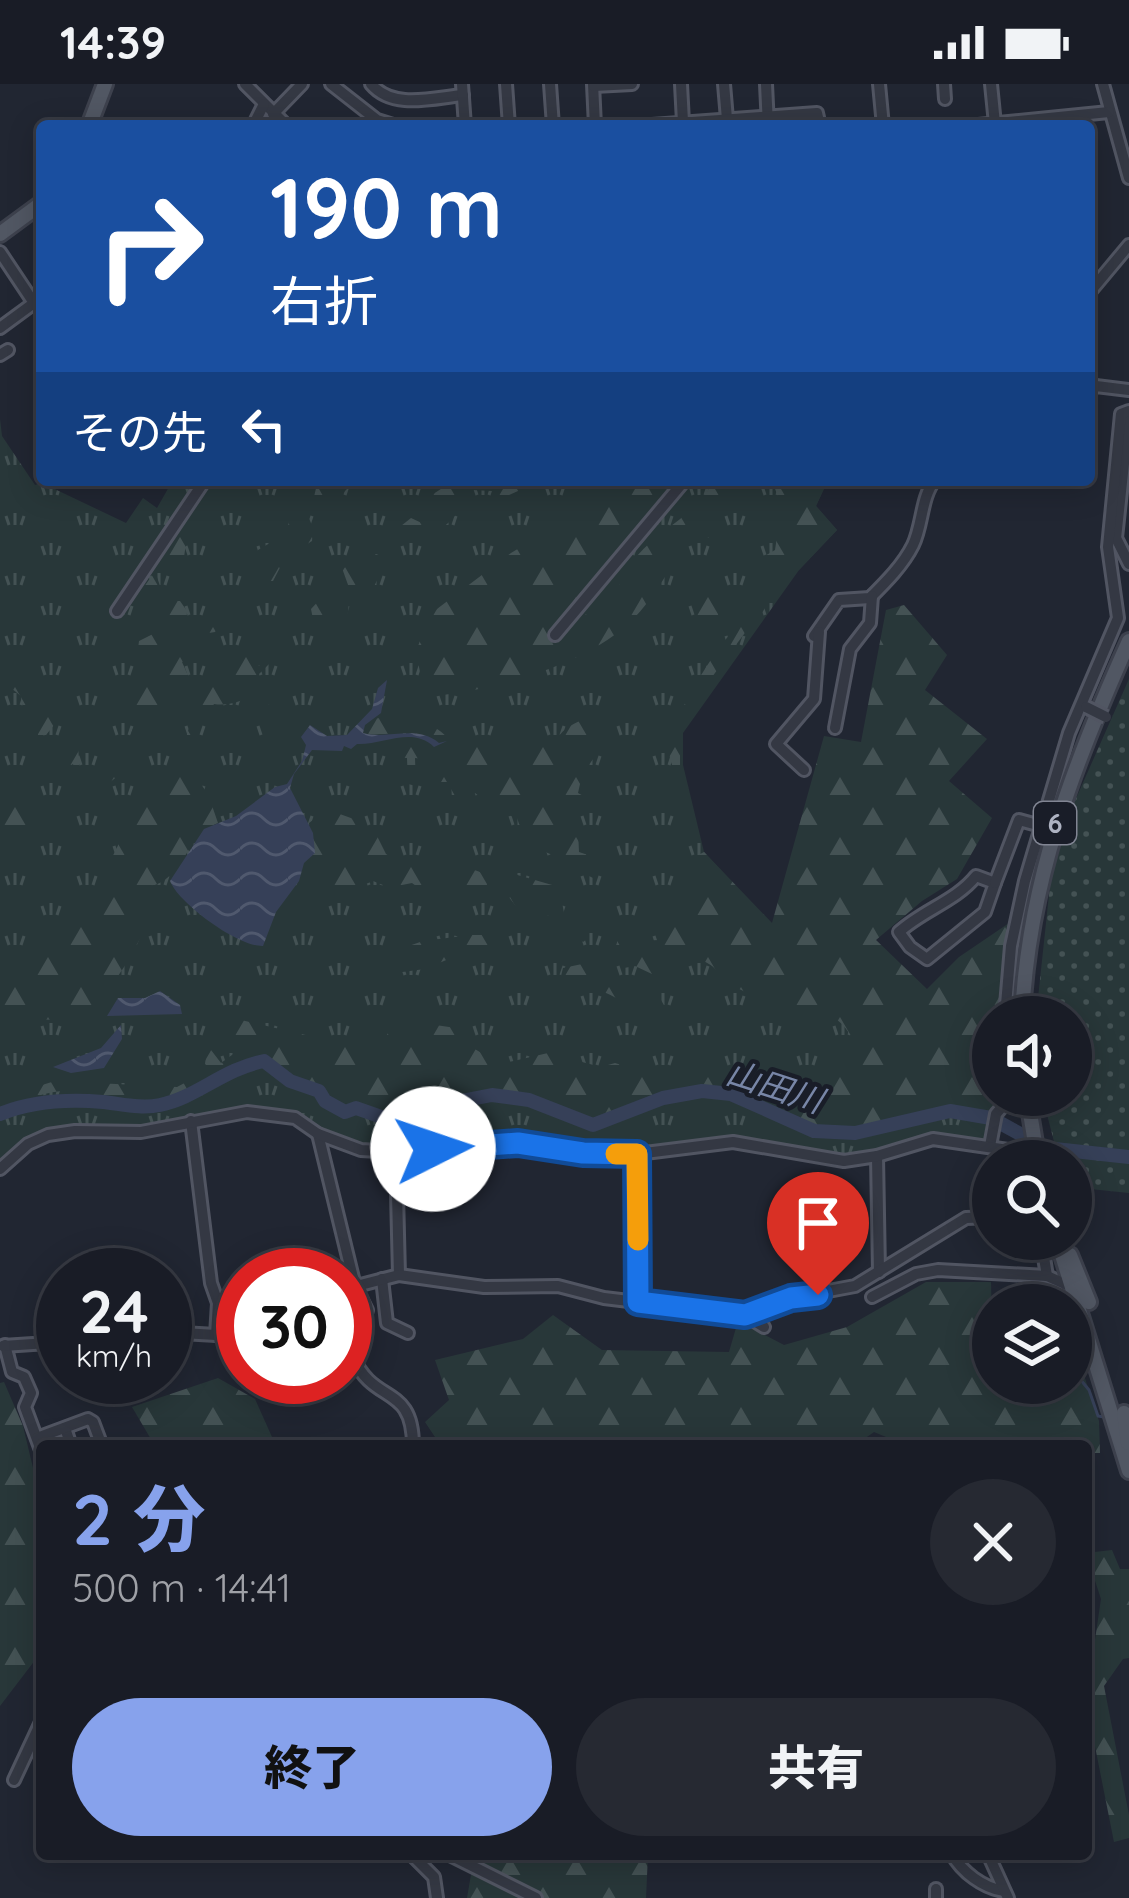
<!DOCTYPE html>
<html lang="ja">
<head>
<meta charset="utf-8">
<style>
  :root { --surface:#191c26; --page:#262932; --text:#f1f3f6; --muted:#9fa1a7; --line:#373a43; --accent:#87a2ec }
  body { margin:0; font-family:Quicksand,"Noto Sans JP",sans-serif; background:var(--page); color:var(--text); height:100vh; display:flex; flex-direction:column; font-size:45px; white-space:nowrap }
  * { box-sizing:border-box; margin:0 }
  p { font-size:39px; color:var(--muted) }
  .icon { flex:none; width:66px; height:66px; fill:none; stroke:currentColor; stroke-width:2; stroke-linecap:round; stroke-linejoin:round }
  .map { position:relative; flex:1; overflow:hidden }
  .drawer { position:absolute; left:36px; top:1356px; width:1056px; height:420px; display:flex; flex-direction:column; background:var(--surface); border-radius:12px; box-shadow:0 6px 30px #0003,0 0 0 3px var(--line) }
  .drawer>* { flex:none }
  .banner { position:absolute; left:36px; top:36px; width:1059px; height:366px; border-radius:12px; box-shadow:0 6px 30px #0003,0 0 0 3px var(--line); background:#1a4fa0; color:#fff; overflow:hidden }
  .buttons { position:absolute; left:972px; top:912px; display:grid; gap:24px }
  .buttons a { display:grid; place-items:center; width:120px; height:120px; border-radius:50%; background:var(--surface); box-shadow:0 6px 30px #0003,0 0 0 3px var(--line); font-size:60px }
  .speed { position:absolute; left:36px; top:1164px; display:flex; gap:24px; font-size:60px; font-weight:700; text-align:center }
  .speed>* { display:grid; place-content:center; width:156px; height:156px; border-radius:50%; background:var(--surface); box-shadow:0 6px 30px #0003,0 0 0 3px var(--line); line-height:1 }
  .speed small { font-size:30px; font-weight:400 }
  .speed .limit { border:18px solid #d22; background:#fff; color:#111 }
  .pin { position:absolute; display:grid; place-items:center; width:102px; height:102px; color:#fff; margin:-123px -51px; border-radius:50% 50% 50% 0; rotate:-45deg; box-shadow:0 0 12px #0007 }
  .pin .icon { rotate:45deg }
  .me { position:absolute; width:132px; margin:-66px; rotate:86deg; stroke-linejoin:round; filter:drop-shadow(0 0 9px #0008) }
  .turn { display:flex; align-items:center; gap:42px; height:252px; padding:0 36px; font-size:54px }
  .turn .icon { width:156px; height:156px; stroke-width:2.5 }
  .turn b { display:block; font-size:84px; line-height:102px }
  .then { display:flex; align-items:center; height:114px; padding:0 36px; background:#0003; gap:24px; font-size:45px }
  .round { display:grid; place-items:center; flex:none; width:126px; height:126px; border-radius:63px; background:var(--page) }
  .head { display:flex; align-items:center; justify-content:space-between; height:204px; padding:0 36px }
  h1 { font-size:72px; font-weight:800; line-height:90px; color:var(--accent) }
  .button { display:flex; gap:24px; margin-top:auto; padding:24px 36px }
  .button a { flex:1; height:138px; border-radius:72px; background:var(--accent); color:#111; font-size:48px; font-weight:800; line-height:138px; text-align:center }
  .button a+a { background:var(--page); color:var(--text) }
  .status { display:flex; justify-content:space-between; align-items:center; height:84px; padding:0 60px; background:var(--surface); direction:ltr }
  .status svg { height:33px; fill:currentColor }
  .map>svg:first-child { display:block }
  .grass { fill:url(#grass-tufts) }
  .forest { fill:url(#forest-firs) }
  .park { fill:url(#park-dots) }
  .water { fill:url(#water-waves) }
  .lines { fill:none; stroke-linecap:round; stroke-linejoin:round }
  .stream { stroke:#364058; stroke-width:3 }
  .river { stroke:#364058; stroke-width:14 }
  .minor-casing { stroke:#515562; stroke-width:16 }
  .major-casing { stroke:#3d414d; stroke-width:20 }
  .minor { stroke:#343843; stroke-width:10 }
  .major { stroke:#515763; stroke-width:14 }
  .minor-bridge-casing { stroke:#515562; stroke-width:16; stroke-linecap:butt }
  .minor-bridge { stroke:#343843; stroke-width:10 }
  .route-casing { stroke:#114b97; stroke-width:30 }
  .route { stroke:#1a73e8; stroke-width:21 }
  .slow { stroke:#f59e0b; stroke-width:21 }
  .labels { text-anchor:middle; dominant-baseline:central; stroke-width:9; stroke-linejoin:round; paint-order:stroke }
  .shield { fill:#191d28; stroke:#818593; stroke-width:3 }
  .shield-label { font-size:27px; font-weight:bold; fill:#adb2c1 }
  .water-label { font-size:33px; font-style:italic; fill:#7886a7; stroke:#191d28 }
</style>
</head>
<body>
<div class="status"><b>14:39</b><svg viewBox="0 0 49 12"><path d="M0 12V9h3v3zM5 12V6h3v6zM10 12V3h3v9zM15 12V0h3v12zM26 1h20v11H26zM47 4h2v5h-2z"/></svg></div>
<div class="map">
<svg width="1129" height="1814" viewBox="0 0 1129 1814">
  <defs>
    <pattern id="grass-tufts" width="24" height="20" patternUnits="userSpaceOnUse" patternTransform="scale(3)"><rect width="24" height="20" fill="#283739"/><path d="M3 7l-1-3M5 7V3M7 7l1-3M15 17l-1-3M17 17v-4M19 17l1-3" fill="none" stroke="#445254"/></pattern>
    <pattern id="forest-firs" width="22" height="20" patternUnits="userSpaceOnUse" patternTransform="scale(3)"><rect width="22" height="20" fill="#283739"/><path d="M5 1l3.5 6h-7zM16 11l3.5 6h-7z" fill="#445254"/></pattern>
    <pattern id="park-dots" width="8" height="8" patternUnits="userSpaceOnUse" patternTransform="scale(3)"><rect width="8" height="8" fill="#283739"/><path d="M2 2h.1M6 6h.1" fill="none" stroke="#445254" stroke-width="1.8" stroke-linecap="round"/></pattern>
    <pattern id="water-waves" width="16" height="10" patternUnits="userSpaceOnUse" patternTransform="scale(3)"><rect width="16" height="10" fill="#364058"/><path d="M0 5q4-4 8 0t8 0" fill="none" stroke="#50596e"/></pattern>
  </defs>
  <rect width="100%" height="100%" fill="#212632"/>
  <polygon class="grass" points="0,335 2,352 35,401 42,399 126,439 143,414 157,424 173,396 828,396 816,422 837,446 799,486 683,649 683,681 704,768 772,841 994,1027 985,1058 964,1055 843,1072 742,1053 599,1066 519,1053 395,1064 361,1063 320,1045 296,1029 245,1024 188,1032 141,1045 46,1047 25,1056 0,1079"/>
  <g class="forest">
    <path d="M209,396L212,400C206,418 203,442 187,453L184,473L160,479L165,466Z"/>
    <polygon points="318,396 356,396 322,430 313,417"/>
    <path d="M467,396H523L518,407L498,416L492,407L472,406C455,434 446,450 409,455L401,442L411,434L426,441L432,422L421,423V418L447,401Z"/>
    <path d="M632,396H680L560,537L572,540C591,528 616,507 629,489C638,475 626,484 637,472C661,444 696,431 712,399L751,396L745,406L732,414L713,454H708L702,444L691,451C673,478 655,514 632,536C586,582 489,608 425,613L416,568L429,531L511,469Z"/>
    <polygon points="772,396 828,396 816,422 837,446 799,486 783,493 762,529 752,529 759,508 774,495 773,488 762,484 763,473 775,466 777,453 786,445 787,425 780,419"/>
    <polygon points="306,427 313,444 312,457 285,474 273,497 265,497 255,481 258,466 287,449 290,430"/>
    <polygon points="376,470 381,472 383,484 367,517 358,510 352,512 342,484 366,479"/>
    <path d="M155,487L165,517H180L187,527L186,545L177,561L183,563L191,558L194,564L188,575L182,578L190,596L191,612L196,611C207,584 242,578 264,557L269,563L257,571L252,582H260L269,575L271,578L257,592L255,609C243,618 227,622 214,620L199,645L198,664L184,661L190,640L187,635L197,625L186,619L180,629L173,627L165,632L164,642L133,671L127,685L105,702L96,684L121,674L138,632L131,598L147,572L138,565L139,557L163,545L145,509L144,503Z"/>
    <path d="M709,506L717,509L722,520C717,536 710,551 696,563L688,561L687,552L698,542L696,520Z"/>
    <polygon points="325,510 339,510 349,518 347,537 314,540 311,525"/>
    <polygon points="220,513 226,535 215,548 196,551 214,516"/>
    <path d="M904,521L947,571L925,606L987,655L949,697L992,734L957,795L922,817L876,856L927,905L959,873L1012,837L1001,933H993V1011H997L994,1027C973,1028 952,1023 930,1027C899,1032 875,1047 841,1047C812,1047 790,1033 763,1021C704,994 651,1012 594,1038L527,1013L484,1007L393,1033L357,1023L341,1024L312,1001L291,995L261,973C222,981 198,1011 169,1016C139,1023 109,1010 79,1007C51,1004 26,1017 0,1024V1014L55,997L177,1003L211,985L205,980L206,972L201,970L198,958L201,953L221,979L236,968L217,958V949L229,951L241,936L357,963L384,958L394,935L456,944L463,958L500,980L548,969L601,983L615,979L631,984L748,990L780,985H842L859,973C838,905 808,948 781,916L766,918L733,902L728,886L717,887C708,874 686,875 676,862L657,874L652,890L635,882L624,884L614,868L620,849L625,851L621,871L627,875L643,857L658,856L665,839L682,830L688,811L689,776L704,768L772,839L824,652L861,658L886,526Z"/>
    <path d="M745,535L750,542L712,593L680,648V691L677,694C674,686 669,675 669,666C669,637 721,553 745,535Z"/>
    <polygon points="33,580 41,603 52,613 54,641 46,651 38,651 35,635 24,627 21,612 11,604 11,593 24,592"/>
    <polygon points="264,617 280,629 293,626 296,638 289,642 298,651 298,663 289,657 265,653"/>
    <path d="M601,623L611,632L613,647L586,685L589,693L580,700L578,709L587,714L584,723L577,725L579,768L594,773L605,787L593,794L577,786L574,776C546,771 526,763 517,734L500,728L475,709L458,719L452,715L451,698H434L425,675L415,674L416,702L408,700L407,674L391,673L389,658C408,654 419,648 435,663L441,662L444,655L440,659C417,641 389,654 363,649V644L372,635L387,633L391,639C417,638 440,637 453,663L496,659L536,665L541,658L556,657C566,637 586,639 601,623Z"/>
    <path d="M63,625L75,637C76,648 80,674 79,684L72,680L68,691L60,680L64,673L59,655L69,645L60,629Z"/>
    <path d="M179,670L208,710L218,739C184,752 183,801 144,803L137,826L144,844L134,868L88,937L0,934V896L36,875L90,818L142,713Z"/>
    <polygon points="0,698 11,715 37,737 33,760 9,770 0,782"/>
    <path d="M337,729L362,738L364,749L377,752L386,770L403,781L426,770L440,785L447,774L453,775L458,788C465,782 481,786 488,794L485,812L468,801L449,811L431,799L423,807L412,799L397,802L391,797L383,801L373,797L354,805L294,810L302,783L312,772L309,739L317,733L328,736Z"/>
    <polygon points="497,785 559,803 565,834 586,848 587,855 583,858 551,831 526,835 493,793 492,787"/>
    <polygon points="471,851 497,851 504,863 491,861 484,878 451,874 425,885 395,889 383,876 386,870 423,857"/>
    <path d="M604,869L599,881L613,883L620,895L657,909L665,923L677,925L680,944L668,936L660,940C629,921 602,902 566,897L561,892L563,884L587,879Z"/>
    <polygon points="926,1198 991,1198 993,1299 1071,1299 1071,1264 1075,1264 1099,1337 1100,1369 1086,1369 1086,1362 908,1362 874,1348 854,1362 441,1362 425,1338 449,1316 435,1276 523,1255 553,1231 602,1266 729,1268 738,1237 784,1261 847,1243"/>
    <polygon points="218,1294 255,1315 276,1362 155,1362 132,1323"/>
    <polygon points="4,1298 23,1342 38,1405 42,1406 42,1567 0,1622 0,1299"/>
    <polygon points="1112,1466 1120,1485 1129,1485 1129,1574 1123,1575 1104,1602 1129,1731 1129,1754 1114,1758 1086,1617 1101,1515 1086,1469"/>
    <polygon points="465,1770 648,1770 646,1814 467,1814 473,1779"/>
  </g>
  <polygon class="park" points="1129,595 1129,1109 1071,1103 1071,1077 1059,1077 1042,1011 1071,1011 1071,933 1036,933 1054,764"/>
  <g class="water">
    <path d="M387,596L381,629L365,641L363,649C389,656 417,640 439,659L447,657L434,663C413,642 383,661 357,660L351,665L344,662L342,667L312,666L294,690L290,704L313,749L315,769L304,779L299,797L276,828L263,862C239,863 179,820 170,797L204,745L236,732L275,703L287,700L302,677L306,661L301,653L310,641L327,652L347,651L372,625L378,604Z"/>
    <polygon points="160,907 180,921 182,930 107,932 118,914 145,914"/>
    <polygon points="121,941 122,955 104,984 71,989 53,983 101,964"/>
  </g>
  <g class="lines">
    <g class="stream">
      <polyline points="1043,1195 1043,1208 1051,1221"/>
      <polyline points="1071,1284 1089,1306 1098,1332 1104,1333"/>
    </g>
    <path class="river" d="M0,1030C32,1017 68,1015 103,1018C122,1020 141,1025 160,1021C196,1014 223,985 264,977L290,997L319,1007L325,1017L345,1028L356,1024L393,1037L435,1022L492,1011L529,1016L593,1041L663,1014L702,1007L731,1010L814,1047L855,1049L950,1027L991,1034L1046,1064L1129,1073"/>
    <g class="minor-casing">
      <g id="minor">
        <polyline points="245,0 287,42"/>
        <polyline points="331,0 377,36 396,42"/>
        <path d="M371,0C393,26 432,14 463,11"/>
        <polyline points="462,0 465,42"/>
        <polyline points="506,0 509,42"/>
        <polyline points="550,0 553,42"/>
        <polyline points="593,0 595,42"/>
        <polyline points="681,0 683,38"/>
        <polyline points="724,0 727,35"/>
        <polyline points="766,0 768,42"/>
        <polyline points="879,0 883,42"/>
        <polyline points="944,0 945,15"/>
        <polyline points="991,0 995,40"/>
        <polyline points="1103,0 1129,94"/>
        <polyline points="594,2 632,0"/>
        <polyline points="273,30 302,0"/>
        <polyline points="253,42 264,20"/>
        <polyline points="638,42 817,29 820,42"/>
        <polyline points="968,42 1109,28"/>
        <polyline points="0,168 34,219 0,244"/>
        <polyline points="1089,209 1129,161"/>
        <polyline points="1089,225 1089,236"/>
        <polyline points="0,271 8,266"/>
        <polyline points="1089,308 1096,302 1129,306"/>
        <polyline points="1129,333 1116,454 1129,480"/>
        <polyline points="117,527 205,396"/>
        <polyline points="555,551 685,396"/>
        <path d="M814,552L839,516L870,514C886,498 903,481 913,461C923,440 921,413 935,396"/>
        <polyline points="835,644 850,565 870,539 872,512"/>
        <polyline points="804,686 776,660 814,615 819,548"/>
        <path d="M976,792L995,799L985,828L927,875L910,863L899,848C923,826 956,817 976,792Z"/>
        <polyline points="995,799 1019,736 1041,742"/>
        <polyline points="1005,933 1011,862 1025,797 1069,649 1118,534 1108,463 1121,330 1129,327"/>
        <polyline points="191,1037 211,1199 218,1219 216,1251"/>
        <path d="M318,1050L355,1202L367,1226L353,1273C374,1322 413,1299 413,1362"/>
        <polyline points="990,1062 996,1030 1002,1023 1001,1011"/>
        <polyline points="396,1068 399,1191"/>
        <polyline points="637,1070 638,1218"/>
        <polyline points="877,1072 879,1188"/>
        <polyline points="0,1085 28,1060 48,1051 75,1047 141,1048 247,1028 295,1034 318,1050 361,1066 396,1068 518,1059 601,1070 637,1070 733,1058 844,1077 877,1072 933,1055 1008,1066 1018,1077"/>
        <polyline points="1041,1155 1047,1192"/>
        <polyline points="382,1195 387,1239 408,1249"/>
        <polyline points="345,1205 399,1191 484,1203 558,1202 604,1214 745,1231 791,1214 855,1202 966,1134 993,1133"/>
        <polyline points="872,1213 916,1190 938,1186 1047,1192 1065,1200"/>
        <polyline points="745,1231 764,1243"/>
        <polyline points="165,1248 216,1251 243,1246"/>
        <polyline points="172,1250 176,1223"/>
        <polyline points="5,1261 12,1288 24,1293 31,1309 25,1323 42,1369"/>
        <polyline points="3,1262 63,1258"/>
        <polyline points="65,1344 71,1362"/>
        <polyline points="37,1354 88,1335 93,1338 102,1362"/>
        <polyline points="14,1696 42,1636"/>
        <polyline points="411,1770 434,1793 437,1814"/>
        <polyline points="448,1770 536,1814"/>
        <path d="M952,1770C962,1788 983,1804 1004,1807"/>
        <polyline points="988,1770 1008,1814"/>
        <polyline points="936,1805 936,1814"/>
      </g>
    </g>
    <g class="major-casing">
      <g id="major">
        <polyline points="89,42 105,0"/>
        <polyline points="0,150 42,119"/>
        <path d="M1022,933C1028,798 1074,679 1129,557"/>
        <polyline points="1027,1011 1038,1077"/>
        <polyline points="1057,1155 1129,1387"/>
        <polyline points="1070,1171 1089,1218"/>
        <polyline points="1124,1329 1128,1359"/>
      </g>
    </g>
    <use href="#minor" class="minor"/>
    <use href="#major" class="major"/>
    <g class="minor-bridge-casing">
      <polyline id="minor-bridge" points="1086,623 1106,633"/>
    </g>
    <use href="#minor-bridge" class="minor-bridge"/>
  </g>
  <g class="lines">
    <g class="route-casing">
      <polyline id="route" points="433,1065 518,1059 583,1069 637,1070 638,1218 745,1231 791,1214 818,1211"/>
    </g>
    <use href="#route" class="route"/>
    <polyline class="slow" points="616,1070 637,1070 638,1156"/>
  </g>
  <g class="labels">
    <rect class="shield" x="1034" y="718" width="42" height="42" rx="9"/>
    <g class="shield-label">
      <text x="1055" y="739">6</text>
    </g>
    <g class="water-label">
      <text transform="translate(775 1002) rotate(18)">山田川</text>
    </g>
  </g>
</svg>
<div class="buttons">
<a><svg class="icon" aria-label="sound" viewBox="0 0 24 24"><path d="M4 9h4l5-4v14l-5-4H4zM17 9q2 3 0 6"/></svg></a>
<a><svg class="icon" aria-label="search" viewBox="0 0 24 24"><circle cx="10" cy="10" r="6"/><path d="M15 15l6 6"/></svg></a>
<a><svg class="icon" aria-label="layers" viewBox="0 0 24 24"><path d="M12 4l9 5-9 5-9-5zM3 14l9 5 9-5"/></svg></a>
</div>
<div class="speed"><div>24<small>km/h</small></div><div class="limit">30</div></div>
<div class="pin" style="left:818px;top:1211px;background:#d93025"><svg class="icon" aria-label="arrive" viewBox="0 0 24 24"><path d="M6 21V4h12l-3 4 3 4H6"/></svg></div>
<svg class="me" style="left:433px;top:1065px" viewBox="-20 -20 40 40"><circle r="19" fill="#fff"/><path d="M0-13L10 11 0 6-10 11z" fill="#1a73e8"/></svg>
<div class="banner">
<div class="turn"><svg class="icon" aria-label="right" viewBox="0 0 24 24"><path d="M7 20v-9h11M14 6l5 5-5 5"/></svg><div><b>190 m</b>右折</div></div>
<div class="then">その先<svg class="icon" aria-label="left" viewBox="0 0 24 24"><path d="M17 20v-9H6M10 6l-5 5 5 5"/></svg></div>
</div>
<section class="drawer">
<div class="head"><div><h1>2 分</h1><p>500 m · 14:41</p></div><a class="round"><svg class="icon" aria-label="close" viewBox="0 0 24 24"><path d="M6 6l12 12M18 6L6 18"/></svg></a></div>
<div class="button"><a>終了</a><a>共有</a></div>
</section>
</div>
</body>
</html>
